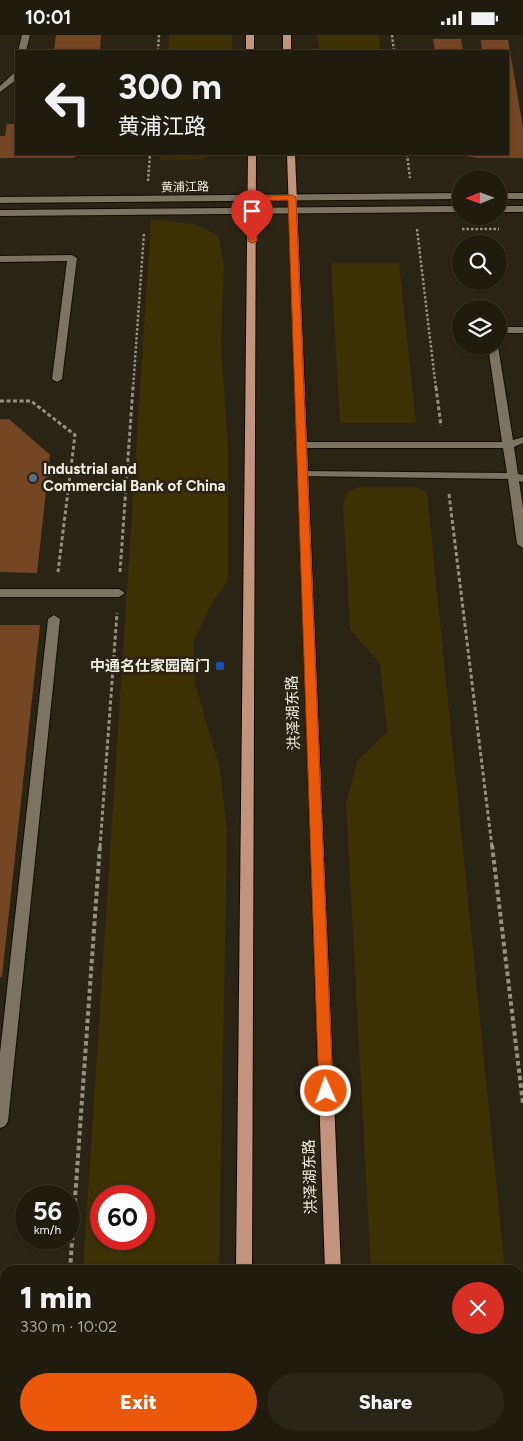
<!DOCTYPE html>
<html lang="en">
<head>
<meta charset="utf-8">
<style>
  :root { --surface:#201b0f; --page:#282418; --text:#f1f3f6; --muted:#a2a19e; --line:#3d392f; --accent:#ea580c }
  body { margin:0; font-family:Figtree,"Noto Sans SC",sans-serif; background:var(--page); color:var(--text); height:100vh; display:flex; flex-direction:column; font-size:19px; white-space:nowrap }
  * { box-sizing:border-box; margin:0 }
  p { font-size:16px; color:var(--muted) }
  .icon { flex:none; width:28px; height:28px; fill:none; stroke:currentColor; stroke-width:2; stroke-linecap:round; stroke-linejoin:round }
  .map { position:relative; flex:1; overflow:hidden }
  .side { position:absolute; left:0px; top:1230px; width:524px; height:176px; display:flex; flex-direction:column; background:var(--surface); border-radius:15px 15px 0 0; box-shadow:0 1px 4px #0004,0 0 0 1px var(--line) }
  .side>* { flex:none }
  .hud { position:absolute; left:15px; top:15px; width:494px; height:105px; border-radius:0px; box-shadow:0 1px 4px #0004,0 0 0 1px var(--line); background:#201b0f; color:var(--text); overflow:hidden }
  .needle { width:32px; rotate:269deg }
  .fabs { position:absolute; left:452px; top:135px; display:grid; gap:10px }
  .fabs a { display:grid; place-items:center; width:55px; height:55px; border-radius:50%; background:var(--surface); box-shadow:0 1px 4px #0004,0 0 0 1px var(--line); font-size:25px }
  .speed { position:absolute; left:15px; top:1150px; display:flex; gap:10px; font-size:25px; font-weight:700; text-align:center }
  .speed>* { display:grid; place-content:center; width:65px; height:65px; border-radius:50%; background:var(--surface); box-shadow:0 1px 4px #0004,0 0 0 1px var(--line); line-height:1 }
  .speed small { font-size:12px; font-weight:400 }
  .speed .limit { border:8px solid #d22; background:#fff; color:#111 }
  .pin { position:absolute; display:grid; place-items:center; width:42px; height:42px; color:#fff; margin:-51px -21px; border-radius:50% 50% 50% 0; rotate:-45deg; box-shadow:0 0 5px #0007 }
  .pin .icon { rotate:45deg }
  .me { position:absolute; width:55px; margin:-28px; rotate:358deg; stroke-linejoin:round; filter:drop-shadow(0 0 4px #0008) }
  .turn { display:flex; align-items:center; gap:18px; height:105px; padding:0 20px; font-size:22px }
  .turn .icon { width:65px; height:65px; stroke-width:2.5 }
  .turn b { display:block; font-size:35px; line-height:42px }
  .round { display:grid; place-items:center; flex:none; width:52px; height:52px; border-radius:26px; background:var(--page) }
  .head { display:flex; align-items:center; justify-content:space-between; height:85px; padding:0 20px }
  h1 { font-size:30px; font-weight:800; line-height:38px }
  .primary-button { display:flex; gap:10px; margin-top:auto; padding:10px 20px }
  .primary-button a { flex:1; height:58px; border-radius:30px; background:var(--accent); color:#fff; font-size:20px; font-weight:800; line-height:58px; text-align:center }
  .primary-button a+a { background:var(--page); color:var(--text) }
  .status { display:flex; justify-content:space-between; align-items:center; height:35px; padding:0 25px; background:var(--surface); direction:ltr }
  .status svg { height:14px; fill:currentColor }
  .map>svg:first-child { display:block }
  .green { fill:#3c3005; fill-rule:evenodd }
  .building { fill:#744623 }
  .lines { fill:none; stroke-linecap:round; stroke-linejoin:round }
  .lane-casing { stroke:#120d01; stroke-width:2 }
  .secondary-casing { stroke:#120d01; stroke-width:2 }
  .primary-casing { stroke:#120d01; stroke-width:2 }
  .path-far2 { stroke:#949083; stroke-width:2.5; stroke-dasharray:2.5 2; stroke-linecap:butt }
  .path-far1 { stroke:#949083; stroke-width:3; stroke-dasharray:4 2.5; stroke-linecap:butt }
  .path { stroke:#949083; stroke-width:4; stroke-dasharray:4.5 3; stroke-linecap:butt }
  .lane { fill:#7a7461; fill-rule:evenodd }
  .secondary { fill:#7a7461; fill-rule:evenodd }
  .primary { fill:#c4937e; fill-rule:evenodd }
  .route { fill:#ea580c; stroke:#983908 }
  .service-dot { fill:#5c6f8a; stroke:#2a2414; stroke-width:2 }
  .transit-dot { fill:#1a4fb4; stroke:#2a2414; stroke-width:2 }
  .labels { text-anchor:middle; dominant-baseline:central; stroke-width:5; stroke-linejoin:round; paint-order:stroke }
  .far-street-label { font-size:12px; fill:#f0ede3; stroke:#2a2414 }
  .poi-label { font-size:15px; font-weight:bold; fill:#f0ede3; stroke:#2a2414; text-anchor:start }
  .street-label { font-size:15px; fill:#f0ede3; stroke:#2a2414 }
</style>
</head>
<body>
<div class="status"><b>10:01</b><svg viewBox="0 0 49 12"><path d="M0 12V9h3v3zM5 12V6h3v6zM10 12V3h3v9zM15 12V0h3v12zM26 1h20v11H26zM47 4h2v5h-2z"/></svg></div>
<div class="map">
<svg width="523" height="1406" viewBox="0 0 523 1406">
  <rect width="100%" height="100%" fill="#2a2414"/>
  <g class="green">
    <polygon points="169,0 232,0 232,16 168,16"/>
    <polygon points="317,0 379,0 380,16 320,16"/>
    <polygon points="161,119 213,119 202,124 160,125"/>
    <path d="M151,184L194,189L218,200L224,230L221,309L228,414V545L210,572L193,607L195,648L220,734L227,797L219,1235H83ZM144,1161V1204H101V1161Z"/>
    <polygon points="331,228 399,228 416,388 340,388"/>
    <polygon points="358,452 415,452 427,457 505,1235 371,1235 346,768 358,725 387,697 380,629 350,594 343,470 347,458"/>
    <polygon points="519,1375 522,1403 380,1403 380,1401 519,1401"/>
  </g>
  <g class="building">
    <polygon points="56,0 101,0 100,16 54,16"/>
    <polygon points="433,4 461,4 463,16 435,16"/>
    <polygon points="481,5 508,5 523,93 523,123 477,123 460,120 508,119 508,16 482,16"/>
    <polygon points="7,89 16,89 14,101 16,101 16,119 82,119 72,123 0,123 0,101 5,101"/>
    <polygon points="0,384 9,384 50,420 37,538 0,537"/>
    <polygon points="0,590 40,590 2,942 0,942"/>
  </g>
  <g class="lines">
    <g class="lane-casing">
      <g id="lane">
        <polygon points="22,0 30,0 26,16 18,16"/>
        <polygon points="13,39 16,39 16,45 0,57 0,51"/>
        <polygon points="72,220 77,223 62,344 57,347 52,344 67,226 0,227 0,221"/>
        <rect x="499" y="292" width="24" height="6"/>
        <polygon points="488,311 498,311 513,405 523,402 523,408 514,412 518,439 523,440 523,447 519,446 523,473 523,513 517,509 508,444 298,441 297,439 302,436 507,438 503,413 301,413 296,410 301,407 502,407"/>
        <polygon points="0,554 119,554 125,558 119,562 0,562"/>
        <polygon points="54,580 60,584 8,1086 5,1091 0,1093 0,1018 48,584"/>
      </g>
    </g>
    <g class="secondary-casing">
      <g id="secondary">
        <polygon points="461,158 461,164 0,168 0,162"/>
        <rect x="499" y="158" width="24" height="6"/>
        <polygon points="461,171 461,177 0,181 0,175"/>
        <rect x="499" y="171" width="24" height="6"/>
      </g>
    </g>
    <g class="primary-casing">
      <g id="primary">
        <rect x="246" y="0" width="8" height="16"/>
        <rect x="283" y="0" width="8" height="16"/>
        <polygon points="248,119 256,119 252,1235 236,1235"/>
        <polygon points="287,119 295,119 341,1235 325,1235"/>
        <rect x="234" y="1401" width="18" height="5"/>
        <rect x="330" y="1401" width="18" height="5"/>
      </g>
    </g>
    <g class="path-far2">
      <polyline points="392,0 394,16"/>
      <polyline points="158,16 159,0"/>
      <polyline points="407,119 410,143"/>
      <polyline points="148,146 150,119"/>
      <polyline points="417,194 436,354"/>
      <polyline points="462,194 499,194"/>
      <polyline points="133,354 144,197"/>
    </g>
    <g class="path-far1">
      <polyline points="436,352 441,391"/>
      <polyline points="0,366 31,366 75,400 58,537"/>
      <polyline points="449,459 492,812"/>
      <polyline points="120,537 133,352"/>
      <polyline points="100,812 117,578"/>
    </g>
    <g class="path">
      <polyline points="492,810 523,1069"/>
      <polyline points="70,1235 100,810"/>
      <polyline points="58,1401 58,1406"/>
    </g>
    <use href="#lane" class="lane"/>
    <use href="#secondary" class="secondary"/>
    <use href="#primary" class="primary"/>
  </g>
  <polygon class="route" points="292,160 296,162 333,1056 331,1060 321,1060 319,1056 288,165 257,166 257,206 252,208 248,206 250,162"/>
  <circle class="service-dot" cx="33" cy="443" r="5"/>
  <rect class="transit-dot" x="215" y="626" width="10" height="10" rx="2.5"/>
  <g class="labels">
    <g class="far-street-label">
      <text transform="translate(185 152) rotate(-1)">黄浦江路</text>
    </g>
    <g class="poi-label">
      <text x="43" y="434">Industrial and<tspan x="43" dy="17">Commercial Bank of China</tspan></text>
      <text x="210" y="631" text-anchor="end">中通名仕家园南门</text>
    </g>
    <g class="street-label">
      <text transform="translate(293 678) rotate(-92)">洪泽湖东路</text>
      <text transform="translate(310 1142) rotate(-92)">洪泽湖东路</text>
    </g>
  </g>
</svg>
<div class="fabs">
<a><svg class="needle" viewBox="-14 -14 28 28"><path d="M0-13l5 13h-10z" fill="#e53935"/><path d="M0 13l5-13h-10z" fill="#a2a19e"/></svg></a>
<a><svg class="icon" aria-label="search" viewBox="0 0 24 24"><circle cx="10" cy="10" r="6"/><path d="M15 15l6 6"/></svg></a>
<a><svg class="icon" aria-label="layers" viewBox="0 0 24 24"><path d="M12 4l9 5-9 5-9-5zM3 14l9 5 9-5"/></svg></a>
</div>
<div class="speed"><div>56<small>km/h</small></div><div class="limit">60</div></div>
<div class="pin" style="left:252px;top:206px;background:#d93025"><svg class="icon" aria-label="arrive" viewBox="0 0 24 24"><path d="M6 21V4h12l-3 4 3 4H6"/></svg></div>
<svg class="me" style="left:326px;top:1056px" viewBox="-20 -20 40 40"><circle r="17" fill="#ea580c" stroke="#fff" stroke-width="3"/><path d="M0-11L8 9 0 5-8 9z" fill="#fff"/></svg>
<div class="hud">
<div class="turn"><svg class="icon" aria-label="left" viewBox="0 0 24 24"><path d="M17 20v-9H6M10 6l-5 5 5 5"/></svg><div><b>300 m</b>黄浦江路</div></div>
</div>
<section class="side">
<div class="head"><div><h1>1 min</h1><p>330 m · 10:02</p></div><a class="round" style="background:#d93025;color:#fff"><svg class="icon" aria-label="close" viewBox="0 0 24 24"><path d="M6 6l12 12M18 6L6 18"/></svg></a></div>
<div class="primary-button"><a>Exit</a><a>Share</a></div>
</section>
</div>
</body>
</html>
